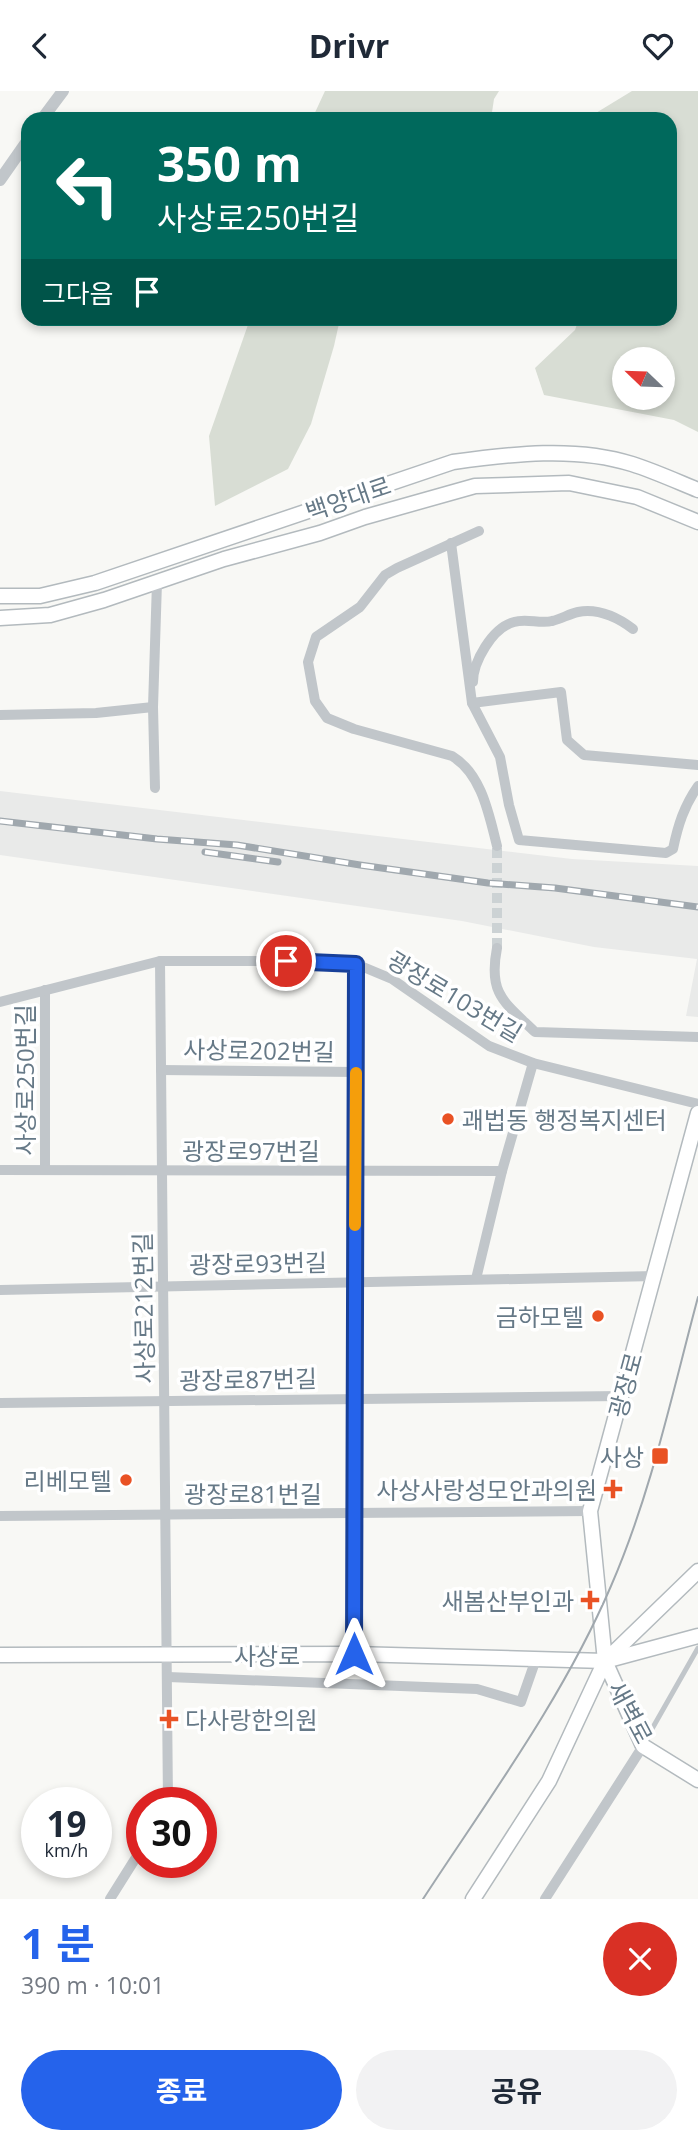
<!DOCTYPE html>
<html lang="ko">
<head>
<meta charset="utf-8">
<style>
  :root { --surface:#fff; --page:#f2f2f3; --text:#1f2937; --muted:#747a83; --accent:#2563eb }
  body { margin:0; font-family:"Open Sans","Noto Sans KR",sans-serif; background:var(--page); color:var(--text); height:100vh; display:flex; flex-direction:column; font-size:26px; white-space:nowrap }
  * { box-sizing:border-box; margin:0 }
  p { font-size:23px; color:var(--muted) }
  .icon { flex:none; width:38px; height:38px; fill:none; stroke:currentColor; stroke-width:2; stroke-linecap:round; stroke-linejoin:round }
  .map { position:relative; height:1808px; overflow:hidden }
  .sheet { display:flex; flex-direction:column; background:var(--surface); flex:1 }
  .sheet>* { flex:none }
  .hud { position:absolute; left:21px; top:21px; width:656px; height:214px; border-radius:21px; box-shadow:0 4px 10px #0003; background:#00695c; color:#fff; overflow:hidden }
  .needle { width:46px; rotate:293deg }
  .controls { position:absolute; left:612px; top:256px; display:grid; gap:14px }
  .controls a { display:grid; place-items:center; width:63px; height:63px; border-radius:50%; background:var(--surface); box-shadow:0 4px 10px #0003; font-size:35px }
  .speed { position:absolute; left:21px; top:1696px; display:flex; gap:14px; font-size:35px; font-weight:700; text-align:center }
  .speed>* { display:grid; place-content:center; width:91px; height:91px; border-radius:50%; background:var(--surface); box-shadow:0 4px 10px #0003; line-height:1 }
  .speed small { font-size:18px; font-weight:400 }
  .speed .limit { border:10px solid #d22; background:#fff; color:#111 }
  .pin { position:absolute; display:grid; place-items:center; width:60px; height:60px; color:#fff; margin:-30px; border:4px solid #fff; border-radius:50%; box-shadow:0 2px 7px #0007 }
  .me { position:absolute; width:77px; margin:-38px; rotate:0deg; stroke-linejoin:round; filter:drop-shadow(0 0 5px #0008) }
  .turn { display:flex; align-items:center; gap:24px; height:147px; padding:0 21px; font-size:32px }
  .turn .icon { width:91px; height:91px; stroke-width:2.5 }
  .turn b { display:block; font-size:49px; line-height:60px }
  .then { display:flex; align-items:center; height:66px; padding:0 21px; background:#0003; gap:14px; font-size:26px }
  .round { display:grid; place-items:center; flex:none; width:74px; height:74px; border-radius:37px; background:var(--page) }
  .summary { display:flex; align-items:center; justify-content:space-between; height:119px; padding:0 21px }
  h1 { font-size:42px; font-weight:700; line-height:52px; color:var(--accent) }
  .primary-button { display:flex; gap:14px; margin-top:auto; padding:14px 21px }
  .primary-button a { flex:1; height:80px; border-radius:42px; background:var(--accent); color:#fff; font-size:28px; font-weight:700; line-height:80px; text-align:center }
  .primary-button a+a { background:var(--page); color:var(--text) }
  header { display:flex; justify-content:space-between; align-items:center; height:91px; padding:0 21px; background:var(--surface); font-size:32px; font-weight:700 }
  .map>svg:first-child { display:block }
  .built { fill:#e9eae9 }
  .green { fill:#d8ddd4; fill-rule:evenodd }
  .lines { fill:none; stroke-linecap:round; stroke-linejoin:round }
  .minor-tunnel { stroke:#ccd2d4; stroke-width:10; stroke-dasharray:10 5; stroke-linecap:butt }
  .secondary-casing { stroke:#b3babe; stroke-width:17 }
  .service { stroke:#c1c6ca; stroke-width:5 }
  .minor { stroke:#c1c6ca; stroke-width:10 }
  .tertiary { stroke:#c1c6ca; stroke-width:12 }
  .secondary { stroke:#fff; stroke-width:14 }
  .tram { stroke:#a0a8ae; stroke-width:2 }
  .rail-casing { stroke:#a0a8ae; stroke-width:7 }
  .rail { stroke:#fff; stroke-width:4.5; stroke-dasharray:13; stroke-linecap:butt }
  .route-casing { stroke:#184099; stroke-width:18 }
  .route { stroke:#2563eb; stroke-width:12 }
  .slow { stroke:#f59e0b; stroke-width:12 }
  .poi-dot { fill:#e95224; stroke:#fff; stroke-width:2.5 }
  .labels { text-anchor:middle; dominant-baseline:central; stroke-width:7; stroke-linejoin:round; paint-order:stroke }
  .street-label { font-size:24px; fill:#667987; stroke:#fff }
  .poi-label { font-size:24px; fill:#667987; stroke:#fff; text-anchor:end }
</style>
</head>
<body>
<header><svg class="icon" aria-label="back" viewBox="0 0 24 24"><path d="M15 5l-7 7 7 7"/></svg>Drivr<svg class="icon" aria-label="heart" viewBox="0 0 24 24"><path d="M12 20l-8-8c-3-5 5-10 8-4 3-6 11-1 8 4z"/></svg></header>
<div class="map">
<svg width="698" height="1808" viewBox="0 0 698 1808">
  <rect width="100%" height="100%" fill="#f8f8f5"/>
  <polygon class="built" points="0,700 572,768 698,775 698,926 686,925 697,868 594,856 462,830 0,764"/>
  <g class="green">
    <polygon points="325,0 499,0 494,8 491,28 312,28"/>
    <path d="M632,0H698V341L674,329L544,304L535,277L575,239L579,228H670V28H586ZM625,268H663V306H625Z"/>
    <polygon points="250,228 340,228 334,255 311,333 288,378 215,415 209,345"/>
  </g>
  <g class="lines">
    <polyline class="minor-tunnel" points="497,857 497,755"/>
    <g class="secondary-casing">
      <g id="secondary">
        <path d="M0,505H40L95,492L453,371C511,363 576,355 632,373C654,380 676,390 698,399"/>
        <polyline points="0,527 50,524 104,509 224,468 320,442 365,426 475,395 569,392 637,406 698,431"/>
        <polyline points="698,1022 590,1420 605,1570 698,1480"/>
        <polyline points="0,1564 354,1563 605,1570 698,1545"/>
        <polyline points="605,1570 643,1655 698,1689"/>
        <polyline points="473,1808 549,1690 605,1570"/>
      </g>
    </g>
    <polyline class="service" points="644,1652 698,1557"/>
    <g class="minor">
      <path d="M479,440L397,477L385,484L360,516L316,546L308,571L315,610L327,627L354,638L452,665C482,683 489,724 497,755"/>
      <path d="M451,452L472,612L500,666L509,714L519,749L666,762L673,758C678,734 684,715 698,695"/>
      <path d="M473,591C473,571 492,537 514,531C526,527 540,533 552,530C561,528 569,523 578,521C599,517 617,526 633,538"/>
      <polyline points="472,612 561,601 567,649 584,664 698,674"/>
      <polyline points="0,624 96,622 153,616"/>
      <polyline points="155,697 153,616 157,491"/>
      <path d="M497,857C488,903 504,911 535,941L698,946"/>
      <polyline points="160,870 168,1712"/>
      <polyline points="45,899 45,1079"/>
      <polyline points="0,911 160,870 311,870 356,873 392,888 489,955 533,972 698,1013"/>
      <polyline points="161,979 356,981"/>
      <polyline points="0,1079 502,1080"/>
      <polyline points="476,1188 502,1080 533,972"/>
      <polyline points="0,1199 655,1185"/>
      <polyline points="0,1312 622,1305"/>
      <polyline points="0,1425 590,1420"/>
      <polyline points="354,1563 356,873"/>
      <polyline points="168,1586 477,1598 521,1611 536,1568"/>
      <polyline points="110,1808 142,1757"/>
      <polyline points="545,1808 643,1655"/>
    </g>
    <g class="tertiary">
      <polyline points="42,28 63,0"/>
      <polyline points="0,89 28,49"/>
    </g>
    <use href="#secondary" class="secondary"/>
    <path class="tram" d="M423,1808C489,1707 563,1607 611,1495C651,1403 672,1303 698,1206"/>
    <g class="rail-casing">
      <g id="rail">
        <polyline points="0,730 157,748 237,754 360,774 488,792 555,797 698,816"/>
        <polyline points="205,761 278,771"/>
      </g>
    </g>
    <use href="#rail" class="rail"/>
  </g>
  <g class="lines">
    <g class="route-casing">
      <polyline id="route" points="286,870 356,873 354,1563"/>
    </g>
    <use href="#route" class="route"/>
    <polyline class="slow" points="355,1134 356,982"/>
  </g>
  <g class="poi-dot">
    <circle cx="448" cy="1028" r="7"/>
    <circle cx="598" cy="1225" r="7"/>
    <rect x="651" y="1356" width="18" height="18" rx="3.5"/>
    <circle cx="126" cy="1389" r="7"/>
    <path d="M609.5 1387.5h7v7h7v7h-7v7h-7v-7h-7v-7h7z"/>
    <path d="M586.5 1498.5h7v7h7v7h-7v7h-7v-7h-7v-7h7z"/>
    <path d="M165.5 1617.5h7v7h7v7h-7v7h-7v-7h-7v-7h7z"/>
  </g>
  <g class="labels">
    <g class="street-label">
      <text transform="translate(348 407) rotate(-19)">백양대로</text>
      <text transform="translate(455 905) rotate(31)">광장로103번길</text>
      <text transform="translate(259 959) rotate(1)">사상로202번길</text>
      <text transform="translate(24 989) rotate(-90)">사상로250번길</text>
      <text x="251" y="1059">광장로97번길</text>
      <text transform="translate(258 1172) rotate(-1)">광장로93번길</text>
      <text transform="translate(143 1217) rotate(-91)">사상로212번길</text>
      <text transform="translate(248 1288) rotate(-1)">광장로87번길</text>
      <text transform="translate(625 1294) rotate(-75)">광장로</text>
      <text x="253" y="1402">광장로81번길</text>
      <text x="267" y="1564">사상로</text>
      <text transform="translate(631 1621) rotate(62)">새벽로</text>
    </g>
    <g class="poi-label">
      <text x="462" y="1028" text-anchor="start">괘법동 행정복지센터</text>
      <text x="584" y="1225">금하모텔</text>
      <text x="644" y="1365">사상</text>
      <text x="112" y="1389">리베모텔</text>
      <text x="597" y="1398">사상사랑성모안과의원</text>
      <text x="574" y="1509">새봄산부인과</text>
      <text x="185" y="1628" text-anchor="start">다사랑한의원</text>
    </g>
  </g>
</svg>
<div class="controls">
<a><svg class="needle" viewBox="-14 -14 28 28"><path d="M0-13l5 13h-10z" fill="#e53935"/><path d="M0 13l5-13h-10z" fill="#747a83"/></svg></a>
</div>
<div class="speed"><div>19<small>km/h</small></div><div class="limit">30</div></div>
<div class="pin" style="left:286px;top:870px;background:#d93025"><svg class="icon" aria-label="arrive" viewBox="0 0 24 24"><path d="M6 21V4h12l-3 4 3 4H6"/></svg></div>
<svg class="me" style="left:354px;top:1563px" viewBox="-20 -20 40 40"><path d="M0-17L14 15 0 8-14 15z" fill="#2563eb" stroke="#fff" stroke-width="4"/></svg>
<div class="hud">
<div class="turn"><svg class="icon" aria-label="left" viewBox="0 0 24 24"><path d="M17 20v-9H6M10 6l-5 5 5 5"/></svg><div><b>350 m</b>사상로250번길</div></div>
<div class="then">그다음<svg class="icon" aria-label="arrive" viewBox="0 0 24 24"><path d="M6 21V4h12l-3 4 3 4H6"/></svg></div>
</div>
</div>
<section class="sheet">
<div class="summary"><div><h1>1 분</h1><p>390 m · 10:01</p></div><a class="round" style="background:#d93025;color:#fff"><svg class="icon" aria-label="close" viewBox="0 0 24 24"><path d="M6 6l12 12M18 6L6 18"/></svg></a></div>
<div class="primary-button"><a>종료</a><a>공유</a></div>
</section>
</body>
</html>
